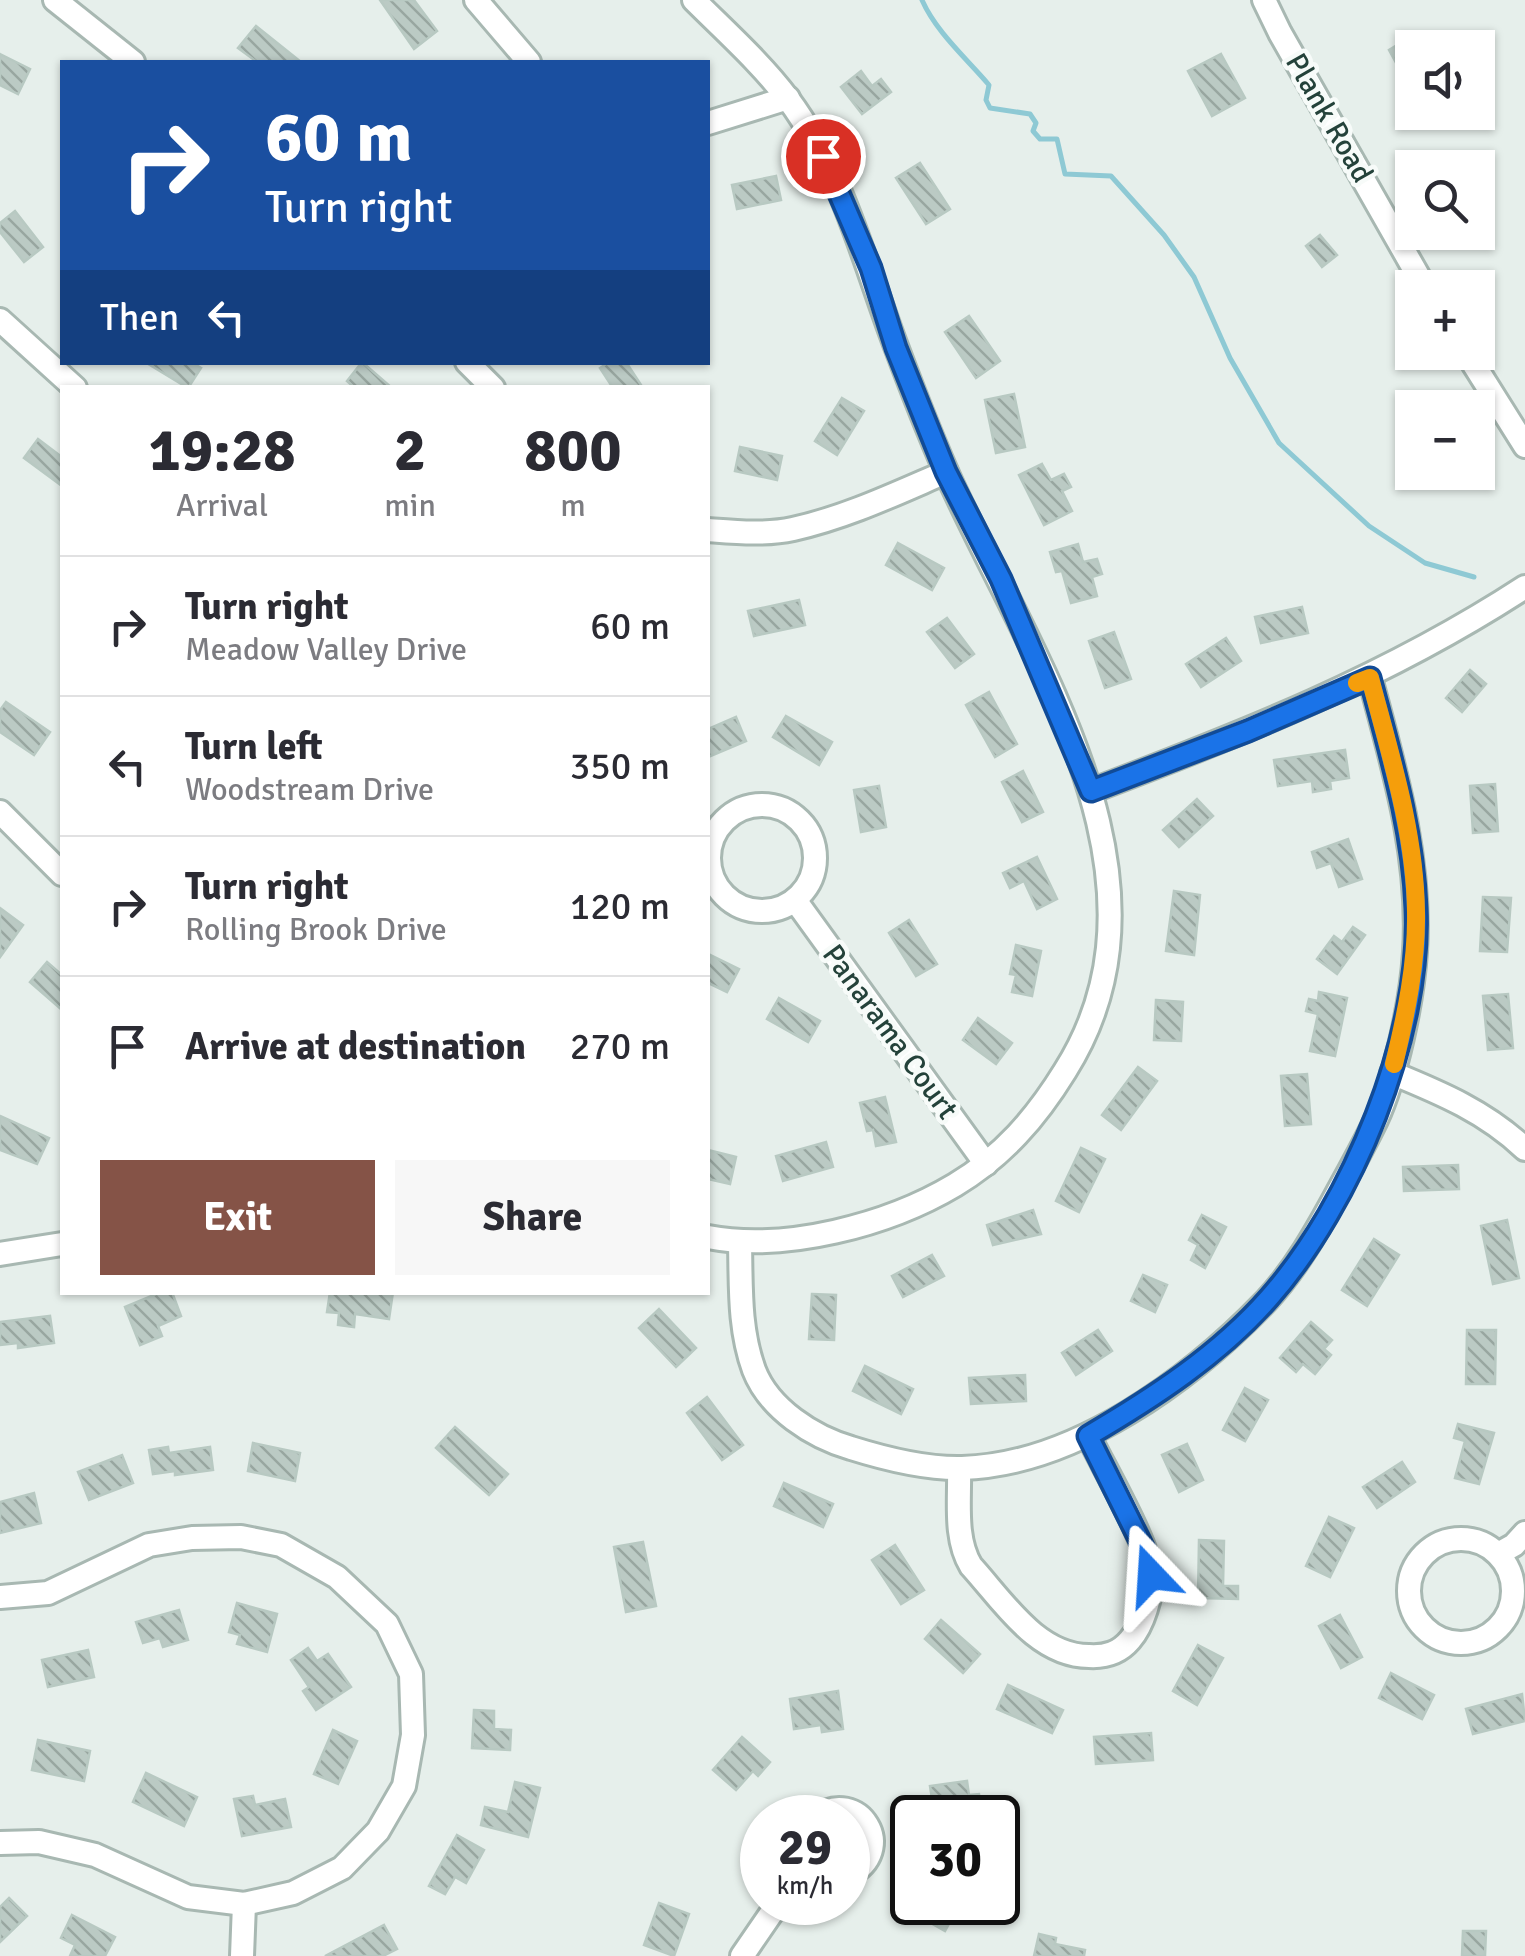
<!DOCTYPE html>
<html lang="en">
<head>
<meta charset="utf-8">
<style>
  :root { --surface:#fff; --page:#f7f7f7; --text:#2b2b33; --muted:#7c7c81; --line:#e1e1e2; --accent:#855347 }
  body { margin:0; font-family:Signika,sans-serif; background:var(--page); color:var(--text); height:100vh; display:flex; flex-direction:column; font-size:38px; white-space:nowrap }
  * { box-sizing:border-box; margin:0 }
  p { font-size:32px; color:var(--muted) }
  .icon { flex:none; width:55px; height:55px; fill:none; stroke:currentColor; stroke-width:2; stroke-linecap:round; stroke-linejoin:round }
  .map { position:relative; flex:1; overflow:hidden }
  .details { position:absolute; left:60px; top:385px; width:650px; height:910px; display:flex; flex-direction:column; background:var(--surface); border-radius:0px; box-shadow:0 2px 8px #0004 }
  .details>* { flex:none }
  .guide { position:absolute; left:60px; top:60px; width:650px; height:305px; border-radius:0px; box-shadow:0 2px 8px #0004; background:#1a4fa0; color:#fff; overflow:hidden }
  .controls { position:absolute; left:1395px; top:30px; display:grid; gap:20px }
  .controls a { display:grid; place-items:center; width:100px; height:100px; border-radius:0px; background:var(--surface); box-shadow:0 2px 8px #0004; font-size:50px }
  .speed { position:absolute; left:740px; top:1795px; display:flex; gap:20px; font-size:50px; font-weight:700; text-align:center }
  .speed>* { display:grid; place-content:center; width:130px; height:130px; border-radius:50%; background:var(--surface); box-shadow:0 2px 8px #0004; line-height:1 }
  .speed small { font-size:25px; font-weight:400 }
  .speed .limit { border:5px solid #111; border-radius:15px; background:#fff; color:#111 }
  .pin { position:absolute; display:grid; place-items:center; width:85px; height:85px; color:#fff; margin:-42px; border:5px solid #fff; border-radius:50%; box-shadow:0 2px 10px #0007 }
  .me { position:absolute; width:110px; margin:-55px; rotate:340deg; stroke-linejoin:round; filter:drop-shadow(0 0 8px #0008) }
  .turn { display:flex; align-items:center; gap:35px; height:210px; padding:0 40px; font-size:45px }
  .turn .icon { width:130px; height:130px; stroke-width:2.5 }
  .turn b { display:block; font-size:70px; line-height:85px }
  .then { display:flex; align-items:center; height:95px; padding:0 40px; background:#0003; gap:20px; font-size:38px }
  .eta { display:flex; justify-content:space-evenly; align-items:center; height:170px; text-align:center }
  .eta b { font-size:60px; font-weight:700; line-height:70px }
  .primary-button { display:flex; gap:20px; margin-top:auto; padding:20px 40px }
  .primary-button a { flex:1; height:115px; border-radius:0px; background:var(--accent); color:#fff; font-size:40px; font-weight:700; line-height:115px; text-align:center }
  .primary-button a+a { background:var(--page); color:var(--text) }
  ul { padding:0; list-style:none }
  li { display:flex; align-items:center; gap:30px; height:140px; padding:0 40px; border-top:2px solid var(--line) }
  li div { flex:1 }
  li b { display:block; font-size:38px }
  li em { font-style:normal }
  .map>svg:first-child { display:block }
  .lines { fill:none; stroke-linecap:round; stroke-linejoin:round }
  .stream { stroke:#8ec9d4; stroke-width:5 }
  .building { fill:url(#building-back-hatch); stroke:#b8c9c2; stroke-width:2.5 }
  .minor-casing { stroke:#a8b8b2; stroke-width:28 }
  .minor { stroke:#fff; stroke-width:22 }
  .route-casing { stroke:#114b97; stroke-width:25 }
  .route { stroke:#1a73e8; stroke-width:18 }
  .slow { stroke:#f59e0b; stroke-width:18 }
  .labels { text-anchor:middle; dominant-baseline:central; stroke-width:9; stroke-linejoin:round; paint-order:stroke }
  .street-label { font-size:30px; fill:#24423a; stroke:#f7fbf9 }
</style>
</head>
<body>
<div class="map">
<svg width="1525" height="1956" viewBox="0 0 1525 1956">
  <defs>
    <pattern id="building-back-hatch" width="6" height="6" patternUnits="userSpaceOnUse" patternTransform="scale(2.5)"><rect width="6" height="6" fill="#bbcac4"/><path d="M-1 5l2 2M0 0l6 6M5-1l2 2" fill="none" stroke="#98a6a0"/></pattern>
  </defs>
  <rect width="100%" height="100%" fill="#e6efeb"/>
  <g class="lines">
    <path class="stream" d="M922,0C936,32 967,59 989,85L986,100L990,108L1030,114L1036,123L1033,131L1040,139H1057L1065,174L1111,176L1164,235L1194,277L1230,358L1279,443L1369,526L1425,563L1474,577"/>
  </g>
  <g class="building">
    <polygon points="380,0 414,0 437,31 414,49"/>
    <polygon points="256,26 301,62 257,62 238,48"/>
    <polygon points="1412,36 1412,92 1389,50"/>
    <polygon points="0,54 30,69 18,94 0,85"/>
    <polygon points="1221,54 1245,98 1212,116 1188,71"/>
    <polygon points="861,71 872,86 881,79 891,92 862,114 841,87"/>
    <polygon points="920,163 950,209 926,224 896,178"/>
    <polygon points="776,176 781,200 737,209 732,185"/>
    <polygon points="15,211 43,247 24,262 0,232 0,223"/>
    <polygon points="1320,235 1337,255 1322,267 1306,246"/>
    <polygon points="969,316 1000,361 976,378 945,332"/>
    <polygon points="145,362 191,362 201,368 188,388"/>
    <polygon points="362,362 392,388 355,388 347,381"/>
    <polygon points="609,362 626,362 643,388 613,388 600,368"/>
    <polygon points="1014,394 1025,447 996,453 985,400"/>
    <polygon points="842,398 864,411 837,455 815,441"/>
    <polygon points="38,439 62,457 62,486 24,458"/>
    <polygon points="740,447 782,456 777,480 735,471"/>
    <polygon points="1042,464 1051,480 1064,474 1071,487 1062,491 1072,511 1044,525 1019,475"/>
    <polygon points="898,543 944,568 932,590 886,565"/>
    <polygon points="1078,544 1083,562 1097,559 1102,574 1092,577 1097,596 1071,603 1062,571 1056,572 1050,552"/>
    <polygon points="799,600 805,625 754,636 748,611"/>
    <polygon points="1302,607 1308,633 1261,643 1255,617"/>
    <polygon points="947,618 974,654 955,668 927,632"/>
    <polygon points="1114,632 1131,679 1105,688 1089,641"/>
    <polygon points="1226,638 1241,661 1201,687 1186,664"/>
    <polygon points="1470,670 1486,684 1462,712 1446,698"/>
    <polygon points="989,692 1017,744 995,757 966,705"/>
    <polygon points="6,702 50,732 34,755 0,732 0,710"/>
    <polygon points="786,716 832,742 819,765 773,737"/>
    <polygon points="736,717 746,741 708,757 708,729"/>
    <polygon points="1345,750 1349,778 1330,781 1331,789 1313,792 1312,781 1278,786 1274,760"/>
    <polygon points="1023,771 1043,812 1022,822 1002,782"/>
    <polygon points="1495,784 1498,831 1473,833 1470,786"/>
    <polygon points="879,786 886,827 861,832 854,790"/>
    <polygon points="1197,799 1213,816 1179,847 1163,830"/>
    <polygon points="1348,839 1362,879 1339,887 1331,863 1317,868 1312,852"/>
    <polygon points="1037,857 1057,899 1037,909 1024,881 1010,888 1003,873"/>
    <polygon points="1174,891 1200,895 1194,955 1166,951"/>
    <polygon points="1483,897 1511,898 1507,952 1480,951"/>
    <polygon points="0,908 23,925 0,957"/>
    <polygon points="909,920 937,964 916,976 889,933"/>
    <polygon points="1353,927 1365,935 1337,974 1317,959 1334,936 1342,942"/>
    <polygon points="1016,945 1041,951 1032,996 1012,992 1016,975 1010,974"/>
    <polygon points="708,954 739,969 727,992 708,983"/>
    <polygon points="47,962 62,975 62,1010 30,982"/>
    <polygon points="1319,992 1347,998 1335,1056 1310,1051 1318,1014 1306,1011 1309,999 1318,1001"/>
    <polygon points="1508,994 1513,1048 1488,1050 1483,996"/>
    <polygon points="779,998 820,1021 808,1042 767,1019"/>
    <polygon points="1156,1000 1183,1002 1181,1041 1154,1040"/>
    <polygon points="978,1018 1012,1043 996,1064 963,1040"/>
    <polygon points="1138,1067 1157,1081 1121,1130 1102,1115"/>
    <polygon points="1307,1074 1311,1124 1285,1126 1281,1076"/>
    <polygon points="885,1097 896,1142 876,1146 873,1130 867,1131 860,1103"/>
    <polygon points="0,1116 49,1138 37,1164 0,1150"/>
    <polygon points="826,1142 833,1167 783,1181 776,1156"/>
    <polygon points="1081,1148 1105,1159 1079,1212 1056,1201"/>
    <polygon points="708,1150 736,1157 730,1184 708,1179"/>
    <polygon points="1458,1165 1459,1189 1404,1191 1403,1167"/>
    <polygon points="1033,1210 1041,1234 993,1245 987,1225"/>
    <polygon points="1202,1215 1226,1227 1205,1268 1191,1260 1198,1245 1189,1240"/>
    <polygon points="1507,1220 1519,1278 1493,1284 1481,1226"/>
    <polygon points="1374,1239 1399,1255 1367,1306 1342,1290"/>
    <polygon points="932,1255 944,1276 903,1297 892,1276"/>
    <polygon points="1143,1275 1167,1285 1155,1312 1131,1301"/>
    <polygon points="161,1292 172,1292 181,1316 158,1326 162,1336 140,1345 125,1307"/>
    <polygon points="330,1292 393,1292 389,1319 355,1314 354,1327 338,1325 339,1313 327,1312"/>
    <polygon points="812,1294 836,1295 834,1340 809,1339"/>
    <polygon points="659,1309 696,1348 676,1367 639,1328"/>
    <polygon points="50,1316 54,1343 18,1348 18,1343 0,1345 0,1322"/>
    <polygon points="1311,1322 1332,1340 1324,1349 1331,1355 1315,1374 1303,1364 1296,1372 1280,1358"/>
    <polygon points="1098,1330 1112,1351 1076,1375 1062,1353"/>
    <polygon points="1467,1330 1496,1330 1495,1384 1466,1384"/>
    <polygon points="865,1366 913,1389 901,1414 853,1391"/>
    <polygon points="1025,1375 1026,1401 971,1404 969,1378"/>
    <polygon points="1245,1388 1268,1400 1245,1441 1223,1430"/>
    <polygon points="707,1397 743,1445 722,1460 687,1413"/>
    <polygon points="1458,1424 1494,1433 1479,1484 1455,1478 1465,1441 1454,1438"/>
    <polygon points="455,1427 508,1474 489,1495 436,1448"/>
    <polygon points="253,1443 300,1453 295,1481 248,1471"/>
    <polygon points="1187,1444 1203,1480 1179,1492 1162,1455"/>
    <polygon points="168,1447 169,1453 210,1447 213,1470 175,1475 175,1471 153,1474 149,1450"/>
    <polygon points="122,1455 133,1483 89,1500 78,1472"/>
    <polygon points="1402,1462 1415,1482 1377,1508 1363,1487"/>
    <polygon points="784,1483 833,1504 823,1527 774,1506"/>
    <polygon points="34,1493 41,1523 0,1533 0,1502"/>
    <polygon points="1329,1517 1354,1528 1330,1577 1306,1566"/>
    <polygon points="1199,1540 1224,1541 1223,1586 1238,1586 1238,1599 1198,1598"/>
    <polygon points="643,1542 656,1606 626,1612 614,1547"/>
    <polygon points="895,1545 924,1590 901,1604 872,1560"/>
    <polygon points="237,1603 277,1614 267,1652 237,1644 240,1635 229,1632"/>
    <polygon points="179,1610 188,1640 163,1647 160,1638 143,1643 136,1622"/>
    <polygon points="1340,1615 1362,1657 1341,1668 1319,1626"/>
    <polygon points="941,1620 980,1654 963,1673 925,1639"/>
    <polygon points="1198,1645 1223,1658 1197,1705 1173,1691"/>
    <polygon points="308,1648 317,1661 328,1654 351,1687 316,1710 303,1691 309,1687 291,1660"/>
    <polygon points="88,1650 94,1677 48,1687 42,1660"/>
    <polygon points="1391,1673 1434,1695 1422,1719 1379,1698"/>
    <polygon points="1008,1685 1063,1710 1052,1733 997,1709"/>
    <polygon points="838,1691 843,1729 822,1732 821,1725 794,1729 790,1699"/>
    <polygon points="1522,1694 1525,1721 1473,1734 1466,1709"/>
    <polygon points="474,1710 494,1711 494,1729 511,1730 510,1750 472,1748"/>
    <polygon points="333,1730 357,1741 338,1784 314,1774"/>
    <polygon points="1151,1733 1153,1760 1096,1764 1094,1737"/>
    <polygon points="742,1737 770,1762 758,1776 753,1771 736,1790 713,1770"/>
    <polygon points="38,1740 90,1751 84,1781 32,1770"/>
    <polygon points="146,1773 197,1797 184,1826 133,1802"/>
    <polygon points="967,1781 969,1795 979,1794 981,1809 975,1810 976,1818 945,1818 943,1803 933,1805 930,1786"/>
    <polygon points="515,1782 540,1788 528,1837 481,1825 485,1807 508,1812"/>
    <polygon points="253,1796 255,1805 285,1799 291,1827 242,1836 234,1799"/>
    <polygon points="457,1835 484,1850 466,1883 455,1877 445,1894 429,1886"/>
    <polygon points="9,1898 27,1916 0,1942 0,1907"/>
    <polygon points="921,1902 961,1902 945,1931 915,1914"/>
    <polygon points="659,1903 689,1914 674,1956 644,1945"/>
    <polygon points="72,1915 115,1937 105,1956 70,1956 75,1945 61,1938"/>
    <polygon points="384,1925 397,1949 383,1956 325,1956"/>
    <polygon points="1463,1931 1486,1931 1485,1956 1462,1956"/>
    <polygon points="1039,1934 1056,1938 1055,1944 1085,1950 1084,1956 1034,1956"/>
  </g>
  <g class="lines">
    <g class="minor-casing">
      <g id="minor">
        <polyline points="55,0 133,62"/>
        <polyline points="476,0 529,62"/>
        <path d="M694,0C725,31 762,64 788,99C843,173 865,265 897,349C912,389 928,430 945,469C1024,649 1189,875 1065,1071C1036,1118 1003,1156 955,1185C888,1225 785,1252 708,1237"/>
        <polyline points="1264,0 1280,33 1425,288"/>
        <polyline points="708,123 788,98"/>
        <polyline points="0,320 75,388"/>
        <polyline points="1466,352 1525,446"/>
        <polyline points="467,362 493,388"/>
        <path d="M708,530C735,532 766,535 793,529C847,517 897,493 946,472"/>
        <path d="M1091,791C1244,733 1387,677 1525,587"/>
        <circle cx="762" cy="858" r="53"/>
        <polyline points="0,812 62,874"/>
        <polyline points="795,900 986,1164"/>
        <path d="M1392,1073C1441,1093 1486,1112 1525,1149"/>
        <path d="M740,1243C741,1287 739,1329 754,1370C769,1409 813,1437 851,1448C886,1459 925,1469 962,1468C1075,1465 1191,1379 1266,1301C1295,1270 1317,1231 1337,1194C1350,1170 1364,1145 1376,1120C1396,1077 1412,1000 1415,952C1421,858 1394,768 1370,678"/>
        <polyline points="0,1254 62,1244"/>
        <path d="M959,1468C960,1500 954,1538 971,1566C1003,1601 1037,1656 1089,1656C1106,1657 1119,1653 1130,1640C1143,1625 1152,1596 1151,1575C1148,1543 1104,1468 1088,1435"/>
        <circle cx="1461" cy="1591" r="52"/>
        <polyline points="1498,1554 1514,1545 1525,1533"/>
        <polyline points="0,1597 48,1593 149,1545 192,1538 241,1537 281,1545 337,1577 387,1624 411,1674 413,1735 404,1786 378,1831 342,1868 293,1893 244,1904 188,1897 95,1855 39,1842 0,1843"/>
        <path d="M815,1818C859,1785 899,1851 848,1875"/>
        <polyline points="242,1956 244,1904"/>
        <polyline points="742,1956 779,1902"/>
      </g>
    </g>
    <use href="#minor" class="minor"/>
  </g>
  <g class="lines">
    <g class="route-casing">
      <path id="route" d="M823,156L871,268L896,348L946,472L1001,579L1091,791L1248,731L1370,678C1390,754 1413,829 1416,908C1422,1035 1352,1204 1269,1298C1219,1355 1153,1398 1088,1436L1146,1553L1151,1575"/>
    </g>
    <use href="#route" class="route"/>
    <path class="slow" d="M1357,683L1370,678C1390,754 1415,832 1416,912C1417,962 1406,1015 1394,1064"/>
  </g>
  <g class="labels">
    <g class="street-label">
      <text transform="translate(1329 118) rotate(60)">Plank Road</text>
      <text transform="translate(890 1032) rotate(54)">Panarama Court</text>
    </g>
  </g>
</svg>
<div class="controls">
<a><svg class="icon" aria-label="sound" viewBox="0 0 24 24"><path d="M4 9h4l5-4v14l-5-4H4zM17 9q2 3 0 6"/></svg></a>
<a><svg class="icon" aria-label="search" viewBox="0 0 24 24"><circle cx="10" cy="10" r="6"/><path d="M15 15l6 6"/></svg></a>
<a>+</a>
<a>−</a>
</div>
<div class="speed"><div>29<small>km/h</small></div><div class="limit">30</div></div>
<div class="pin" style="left:823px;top:156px;background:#d93025"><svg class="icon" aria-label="arrive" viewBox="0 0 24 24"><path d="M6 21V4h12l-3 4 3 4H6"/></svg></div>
<svg class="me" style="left:1151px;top:1575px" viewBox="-20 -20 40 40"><path d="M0-17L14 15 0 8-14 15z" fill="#1a73e8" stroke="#fff" stroke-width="4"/></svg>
<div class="guide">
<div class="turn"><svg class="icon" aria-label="right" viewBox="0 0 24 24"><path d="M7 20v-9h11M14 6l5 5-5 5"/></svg><div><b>60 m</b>Turn right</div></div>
<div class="then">Then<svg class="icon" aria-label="left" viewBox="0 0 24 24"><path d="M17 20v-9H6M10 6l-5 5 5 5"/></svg></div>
</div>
<section class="details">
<div class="eta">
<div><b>19:28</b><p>Arrival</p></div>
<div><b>2</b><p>min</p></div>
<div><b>800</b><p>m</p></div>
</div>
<ul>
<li><svg class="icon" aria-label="right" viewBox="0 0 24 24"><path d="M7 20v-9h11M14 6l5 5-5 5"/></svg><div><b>Turn right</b><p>Meadow Valley Drive</p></div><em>60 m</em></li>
<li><svg class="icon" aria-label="left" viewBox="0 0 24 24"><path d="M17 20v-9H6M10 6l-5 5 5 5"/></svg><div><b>Turn left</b><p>Woodstream Drive</p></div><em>350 m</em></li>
<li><svg class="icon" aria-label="right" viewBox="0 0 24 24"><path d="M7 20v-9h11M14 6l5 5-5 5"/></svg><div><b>Turn right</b><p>Rolling Brook Drive</p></div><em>120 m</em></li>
<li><svg class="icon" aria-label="arrive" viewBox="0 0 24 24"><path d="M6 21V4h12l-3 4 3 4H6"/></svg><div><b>Arrive at destination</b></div><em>270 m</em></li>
</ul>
<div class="primary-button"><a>Exit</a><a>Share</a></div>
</section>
</div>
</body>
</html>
